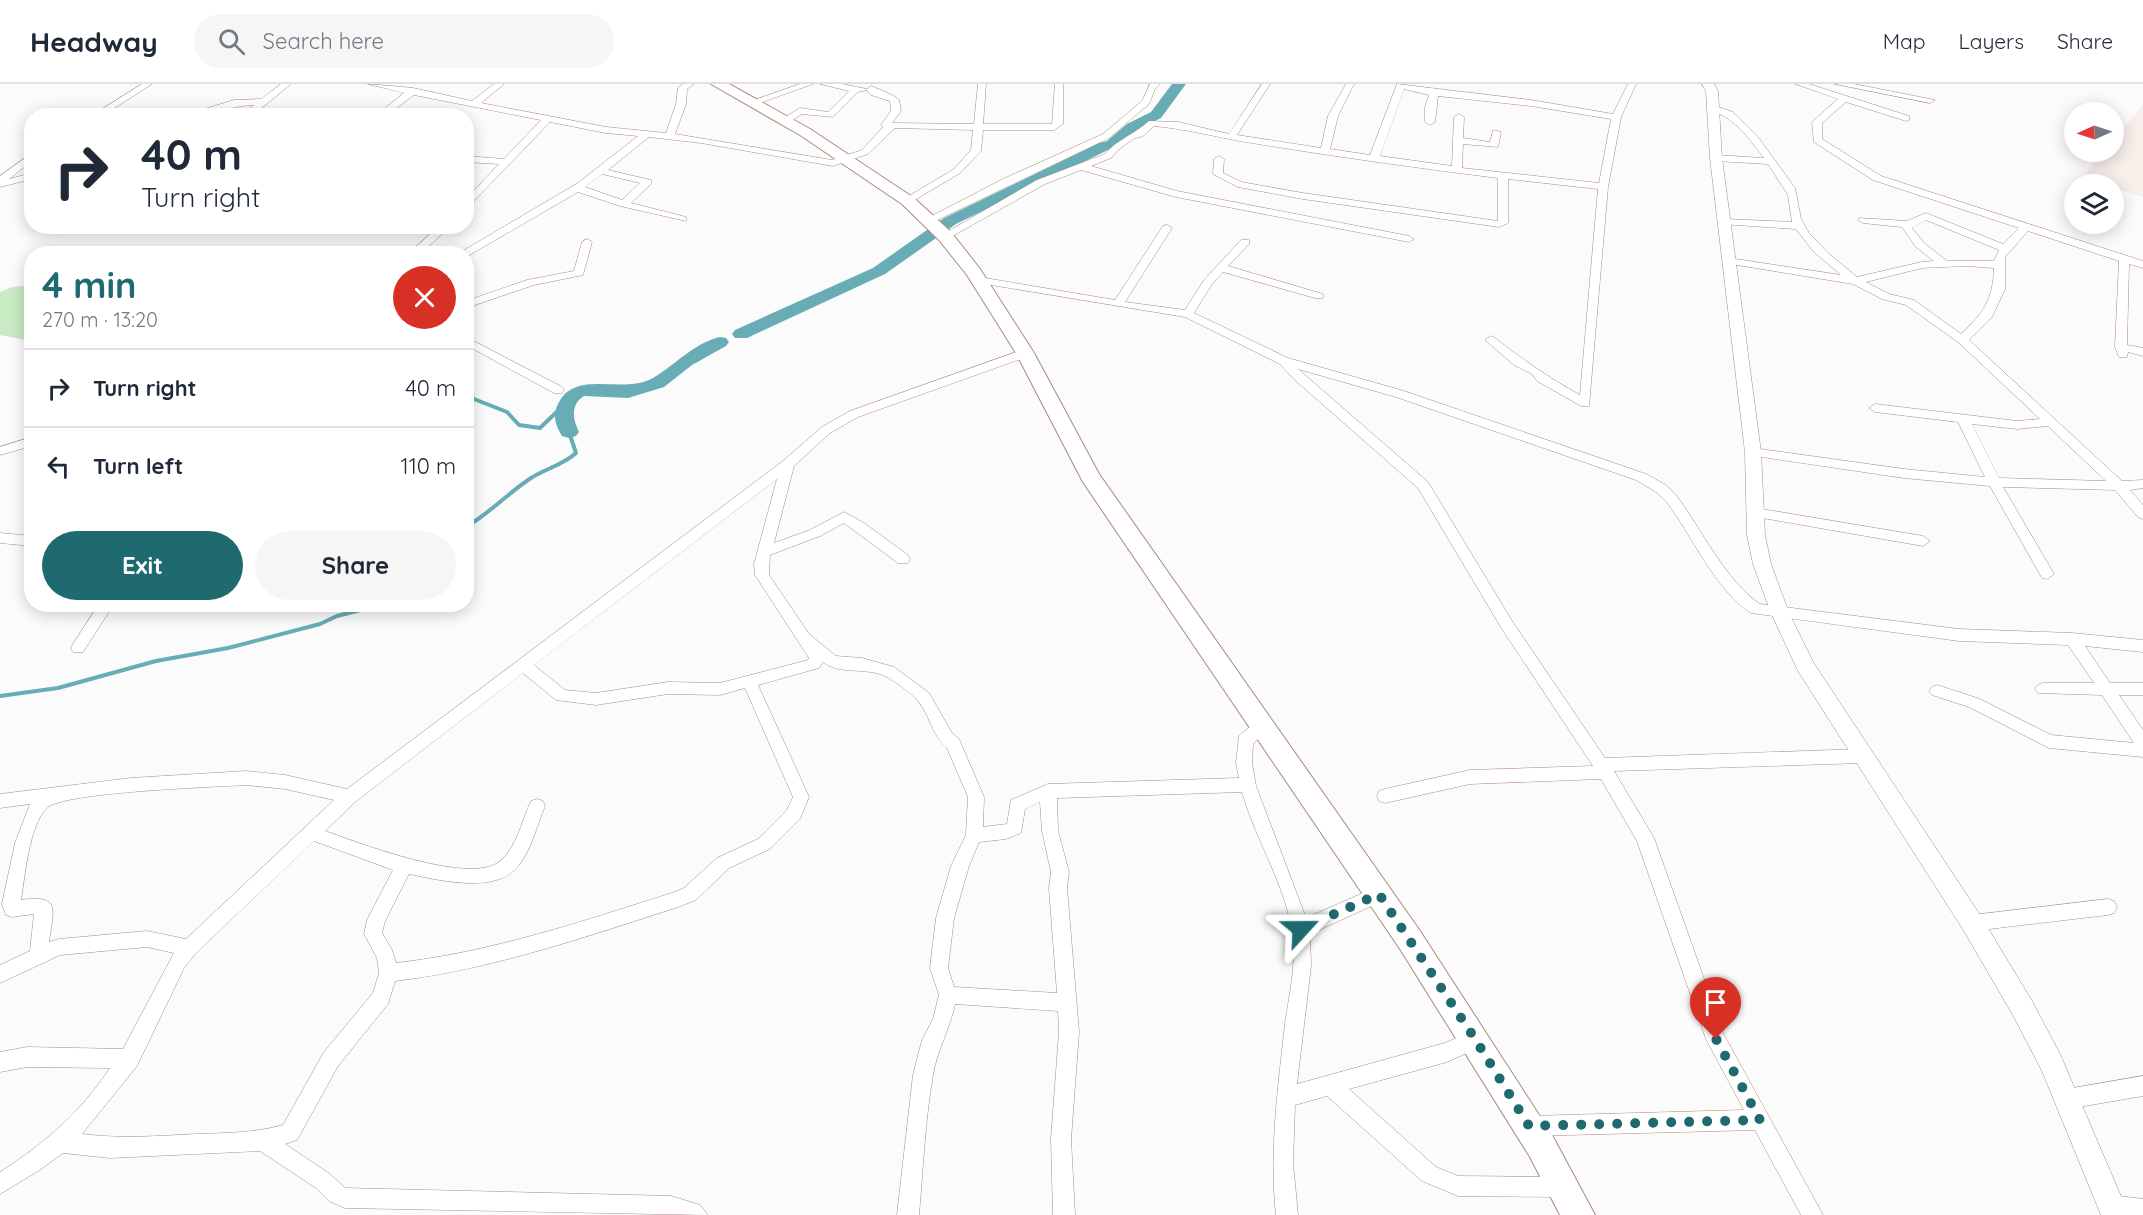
<!DOCTYPE html>
<html lang="en">
<head>
<meta charset="utf-8">
<style>
  :root { --surface:#fff; --page:#f6f6f7; --text:#1f2937; --muted:#747a83; --line:#e0e1e3; --accent:#1e6a6f }
  body { margin:0; font-family:Quicksand,sans-serif; background:var(--page); color:var(--text); height:100vh; display:flex; flex-direction:column; font-size:22px; white-space:nowrap }
  * { box-sizing:border-box; margin:0 }
  p { font-size:20px; color:var(--muted) }
  .icon { flex:none; width:33px; height:33px; fill:none; stroke:currentColor; stroke-width:2; stroke-linecap:round; stroke-linejoin:round }
  .map { position:relative; flex:1; overflow:hidden }
  .side { position:absolute; left:24px; top:162px; width:450px; height:366px; display:flex; flex-direction:column; background:var(--surface); border-radius:24px; box-shadow:0 3px 15px #0003 }
  .side>* { flex:none }
  .hud { position:absolute; left:24px; top:24px; width:450px; height:126px; border-radius:24px; box-shadow:0 3px 15px #0003; background:#fff; color:var(--text); overflow:hidden }
  .needle { width:39px; rotate:267deg }
  .fabs { position:absolute; left:2064px; top:18px; display:grid; gap:12px }
  .fabs a { display:grid; place-items:center; width:60px; height:60px; border-radius:50%; background:var(--surface); box-shadow:0 3px 15px #0003; font-size:30px }
  .pin { position:absolute; display:grid; place-items:center; width:51px; height:51px; color:#fff; margin:-62px -26px; border-radius:50% 50% 50% 0; rotate:-45deg; box-shadow:0 0 6px #0007 }
  .pin .icon { rotate:45deg }
  .me { position:absolute; width:66px; margin:-33px; rotate:66deg; stroke-linejoin:round; filter:drop-shadow(0 0 4px #0008) }
  .turn { display:flex; align-items:center; gap:21px; height:126px; padding:0 18px; font-size:27px }
  .turn .icon { width:78px; height:78px; stroke-width:2.5 }
  .turn b { display:block; font-size:42px; line-height:51px }
  .round { display:grid; place-items:center; flex:none; width:63px; height:63px; border-radius:32px; background:var(--page) }
  .summary { display:flex; align-items:center; justify-content:space-between; height:102px; padding:0 18px }
  h1 { font-size:36px; font-weight:800; line-height:45px; color:var(--accent) }
  .cta { display:flex; gap:12px; margin-top:auto; padding:12px 18px }
  .cta a { flex:1; height:69px; border-radius:36px; background:var(--accent); color:#fff; font-size:24px; font-weight:800; line-height:69px; text-align:center }
  .cta a+a { background:var(--page); color:var(--text) }
  ul { padding:0; list-style:none }
  li { display:flex; align-items:center; gap:18px; height:78px; padding:0 18px; border-top:2px solid var(--line) }
  li div { flex:1 }
  li b { display:block; font-size:22px }
  li em { font-style:normal }
  header { display:flex; align-items:center; gap:36px; box-sizing:border-box; height:84px; padding:0 30px; background:var(--surface); border-bottom:2px solid var(--line) }
  header strong { font-size:28px }
  nav { display:flex; gap:33px; margin-inline-start:auto; font-size:21px }
  .search { width:420px; height:54px; background:var(--page); display:flex; align-items:center; gap:15px; box-sizing:border-box; padding:0 21px; border-radius:33px; color:var(--muted); font-size:22px }
  .map>svg:first-child { display:block }
  .built { fill:#f8eeea }
  .green { fill:#c9ebc4 }
  .lines { fill:none; stroke-linecap:round; stroke-linejoin:round }
  .stream { stroke:#68adb6; stroke-width:4 }
  .river { fill:#68adb6; fill-rule:evenodd }
  .minor-casing { stroke:#ad897a; stroke-width:1 }
  .tertiary-casing { stroke:#ad897a; stroke-width:1 }
  .primary-casing { stroke:#ad897a; stroke-width:2 }
  .minor { fill:#fff; fill-rule:evenodd }
  .tertiary { fill:#fff; fill-rule:evenodd }
  .primary { fill:#fff; fill-rule:evenodd }
  .route { stroke:#1e6a6f; stroke-width:10; stroke-dasharray:0 18 }
</style>
</head>
<body>
<header>
<strong>Headway</strong>
<div class="search"><svg class="icon" aria-label="search" viewBox="0 0 24 24"><circle cx="10" cy="10" r="6"/><path d="M15 15l6 6"/></svg>Search here</div>
<nav><a>Map</a><a>Layers</a><a>Share</a></nav>
</header>
<div class="map">
<svg width="2143" height="1131" viewBox="0 0 2143 1131">
  <rect width="100%" height="100%" fill="#fbfbfb"/>
  <polygon class="built" points="2143,20 2143,113 2114,104 2114,100 2103,100 2090,96 2086,89 2104,68 2114,68 2114,56"/>
  <polygon class="green" points="31,201 31,257 0,251 0,208 12,203"/>
  <g class="lines">
    <g class="stream">
      <polyline points="466,308 474,315 507,328 519,341 540,344 568,317"/>
      <path d="M466,443C490,429 508,409 531,394C545,385 563,381 576,369L569,348"/>
      <polyline points="0,612 58,604 156,577 228,564 320,540 337,532 384,520"/>
    </g>
    <g class="river">
      <polygon points="1172,0 1186,0 1161,34 1137,46 1116,64 1108,66 956,140 885,190 747,254 735,254 732,250 735,246 873,184 944,134 1099,59 1107,57 1127,40 1151,28"/>
      <path d="M720,253L726,254L729,258L726,262L692,281L664,303L628,314L584,312C570,321 573,335 579,348L576,352L569,354L562,352C555,341 552,330 559,318C577,285 623,311 653,294C675,281 694,259 720,253Z"/>
    </g>
    <g class="minor-casing">
      <g id="minor">
        <polygon points="142,0 152,0 102,32 91,32"/>
        <path d="M281,0H291L252,32H241L254,21C229,22 206,32 182,32L234,16L261,15Z"/>
        <path d="M368,0L413,4L472,17L494,0H504L481,19L606,43L666,49L676,20L678,4L683,0H694L687,5L686,20L675,50L832,76L862,66L883,43L881,41L891,27L890,17L871,11L867,6L858,8L833,33L802,30L788,39H782V35L800,24L828,28L849,7L820,0H842L867,5L871,2C880,6 891,9 899,16L901,27L892,39L974,40L978,0H986L983,40H1052L1055,0H1063V40L1054,46H983L981,67L960,89L908,120L904,119V115L954,85L971,66L973,46L895,44L868,70L833,82L701,59L649,53L608,86L651,96V100L631,119L686,133V137L620,122L578,108L466,173V170H460L461,168L578,99L638,52L606,49L550,38L466,125V115L499,80L466,78V72L504,75L541,36L414,11L386,32H375L404,9ZM602,90L640,99L622,116L585,103Z"/>
        <polygon points="800,0 813,0 754,21 746,19"/>
        <polygon points="1150,0 1160,0 1155,5 1149,20 1109,54 933,138 924,136 1003,95 1103,50 1142,17"/>
        <path d="M1262,0H1270L1237,51L1321,64L1328,32L1346,0H1354L1338,32L1330,65L1370,71L1397,0L1531,16L1613,30L1628,0H1636L1621,33L1608,103L1589,322H1581L1537,297L1532,290L1514,281L1485,256L1491,252L1495,254C1522,275 1549,294 1580,311L1598,105L1508,95V139L1499,143L1303,115L1238,103L1213,90L1214,75L1219,72L1224,75L1223,89L1241,98L1303,109L1498,137V94C1418,84 1338,73 1258,60C1223,55 1189,45 1154,42L1143,52L1133,55L1118,66L1111,74L1091,82L1177,107L1409,152L1414,155L1409,158L1176,113L1081,86L1045,100L949,154H941L940,152L1037,96L1105,70C1118,55 1135,50 1149,37L1178,38L1229,50ZM1404,5L1429,11L1425,23V38L1430,41L1435,38L1438,12L1531,22L1611,35L1599,99L1462,84L1463,60L1498,63L1501,48L1493,46L1490,58L1463,54L1464,33L1459,30L1454,33L1452,82L1380,72Z"/>
        <path d="M1796,0H1809L1909,32V36L1906,37L1846,18L1822,39V55L1881,92L2143,177V184L2129,180L2127,261L2143,264V272L2128,268L2127,273H2119L2115,263L2119,177L2028,147L2005,173V205L1992,233L1969,256L2122,397L2143,396V404L2130,406L2143,421V435L2138,433L2115,406L2003,403L2054,490L2047,495L2042,494L1990,402L1904,394L1748,371L1747,368L1748,365L1753,364L1904,385L1985,393L1958,338L1875,328L1869,324L1875,320L2017,337L2040,335L1958,258L1906,221L1882,215L1853,200L1725,179L1724,177L1729,174L1841,191L1813,167L1796,145L1721,140L1720,138L1725,135L1792,138L1788,111L1768,80L1716,77L1711,74L1716,71L1764,74C1748,53 1735,34 1710,26V22L1713,21L1733,28L1758,53L1795,104L1801,135L1809,149L1828,169L1857,193L1922,178L1934,177L1916,163L1902,143L1863,139L1858,136L1859,134L1907,137L1926,129L2003,160L2019,144L1873,96L1814,58L1812,38L1838,15ZM1926,136L1999,166L1994,177H1947L1924,159L1912,144ZM1967,182L1994,184C1993,215 1984,229 1961,250L1914,216L1889,210L1866,198L1922,184ZM1972,340L2017,345L2048,342L2106,397L1999,394Z"/>
        <polygon points="1835,0 1854,0 1935,16 1930,19"/>
        <polygon points="32,69 32,77 9,95 32,89 32,95 0,103 0,92"/>
        <path d="M1167,141L1172,144L1125,218L1185,226L1204,196L1241,156H1249V160L1228,182L1323,210V214H1315L1223,188L1212,200L1194,229L1288,274L1404,307L1646,390L1666,401L1676,411C1700,443 1727,499 1760,520L1959,545L2072,549L2143,556V568L2085,562L2110,599H2143V611H2119L2143,646V673L2049,664L1969,623L1932,611L1929,607L1932,603L1937,601L1980,615L2051,651L2134,659L2102,611L2038,609L2035,605L2038,601L2043,599H2094L2068,561L1959,557L1751,529C1715,506 1692,451 1666,417L1656,408L1636,396L1396,313L1298,285L1428,398L1512,537L1605,674L1862,665L1868,667L1870,672L1868,677L1862,679L1614,687L1654,754L1724,951L1823,1131H1801L1755,1046L1529,1052L1522,1049L1519,1042L1522,1035L1529,1032L1744,1026L1706,955L1637,757L1601,695L1470,700L1385,719L1379,717L1377,712L1379,707L1385,705L1470,686L1593,682L1502,545L1418,404L1296,297L1280,280L1185,233L979,199L973,196L979,193L1115,216L1163,142Z"/>
        <polygon points="439,142 451,142 420,170 408,170"/>
        <polygon points="587,155 592,158 583,191 534,201 466,224 466,217 527,196 574,187 582,158"/>
        <polygon points="466,253 562,303 564,306 562,309 554,309 466,261"/>
        <path d="M1025,265L1031,269L1029,272L858,333L830,349L794,382L774,459L810,446L844,428L864,439L908,471L910,475L908,479H898L844,439L820,452L770,471L769,491L809,550L836,572L862,574L894,583L929,609L952,649L959,655L984,713L983,743L1007,740L1011,716L1048,700L1239,694L1236,679L1239,652C1248,645 1257,634 1269,637L1271,642L1253,660L1252,679L1256,702L1306,834L1379,802L1385,804L1388,810L1385,816L1310,850L1311,882L1297,1000L1445,959L1475,946L1482,948L1485,955L1482,962L1447,978L1349,1005L1436,1083L1458,1092L1563,1093L1570,1096L1573,1103L1570,1110L1563,1113L1458,1112L1422,1097L1327,1012L1295,1021L1293,1079L1298,1131H1276C1269,1066 1278,1004 1285,940C1289,912 1296,882 1293,854C1287,803 1256,757 1242,708L1057,714L1058,747L1069,788L1067,804L1079,948L1071,1055L1075,1131H1053L1051,1055L1059,948L1058,927L955,920C950,945 937,966 933,991C925,1037 923,1085 919,1131H897L913,991L922,956L933,935L939,911L930,884L936,834L951,782L966,751L968,713L947,664C932,652 930,631 918,617C911,609 895,597 885,592C866,583 838,591 823,578L819,584L758,601L809,713L800,735L770,765L729,784L696,816L678,823C585,853 493,885 395,897L388,920L338,982L297,1056L285,1060L330,1090L345,1104L671,1112L700,1121L708,1131L345,1124L329,1117L316,1104L260,1067L110,1074L63,1069L38,1087L0,1110V1088C44,1060 81,1028 110,984L27,983L0,988V968L27,963L123,965L174,869L147,863L60,871L0,899V881L30,867L34,830L12,833L6,831L2,820L15,759L30,720L0,724V710L131,694L246,687L285,691L347,705L783,377L822,343L850,327ZM777,395L754,480L755,491L809,574L808,576L720,599L668,598L596,609L565,606L534,581ZM523,589L556,616L596,621L668,610L720,611L745,604L793,713L787,726L758,755L717,774L684,804L675,808C583,837 493,868 396,879L392,866L382,849L385,837L409,790C439,796 497,811 519,781C532,764 537,741 545,722L543,717L537,715L531,717C522,736 517,764 499,778C468,801 359,759 325,747L355,718ZM246,701L285,705L334,716L186,855L147,847L59,855L49,858C53,826 62,810 21,816C25,792 29,741 47,724C62,708 215,703 246,701ZM1040,718L1042,747L1051,788L1049,804L1057,909L954,903L948,884L954,834L969,782L979,758L1006,755L1021,749L1025,725ZM314,757L393,786L367,836L364,850L377,874L379,889L373,909L324,968L283,1041C255,1049 226,1049 197,1050C158,1052 120,1055 82,1050L137,982L184,884L195,870Z"/>
        <polygon points="32,353 32,362 0,371 0,363"/>
        <polygon points="1756,424 1923,452 1930,457 1923,462 1751,432 1749,429 1751,426"/>
        <polygon points="0,449 32,452 32,462 0,459"/>
        <polygon points="99,520 114,520 83,568 73,568 71,564 73,560"/>
        <polygon points="2108,815 2114,817 2117,823 2114,829 2108,831 1972,847 1966,845 1963,839 1966,833 1972,831"/>
        <polygon points="2143,992 2143,1012 2067,1025 2060,1022 2057,1015 2060,1008 2067,1005"/>
        <polygon points="2111,1111 2143,1115 2143,1131 2110,1131 2104,1128 2101,1121 2104,1114"/>
      </g>
    </g>
    <g class="tertiary-casing">
      <polygon id="tertiary" points="1702,0 1714,0 1718,7 1722,74 1761,368 1765,451 1771,480 1789,529 1813,578 1980,831 2032,917 2060,970 2129,1131 2101,1131 2042,987 2014,933 1964,847 1798,587 1771,529 1753,480 1747,451 1745,368 1710,74 1706,7"/>
    </g>
    <g class="primary-casing">
      <polygon id="primary" points="711,0 729,0 810,45 914,114 951,148 980,185 1034,269 1099,390 1420,847 1552,1051 1595,1131 1560,1131 1530,1073 1400,865 1083,398 1016,269 967,191 939,156 902,120 800,51"/>
    </g>
    <use href="#minor" class="minor"/>
    <use href="#tertiary" class="tertiary"/>
    <use href="#primary" class="primary"/>
  </g>
  <g class="lines">
    <polyline class="route" points="1301,845 1379,810 1475,955 1529,1042 1760,1036 1716,955"/>
  </g>
</svg>
<div class="fabs">
<a><svg class="needle" viewBox="-14 -14 28 28"><path d="M0-13l5 13h-10z" fill="#e53935"/><path d="M0 13l5-13h-10z" fill="#747a83"/></svg></a>
<a><svg class="icon" aria-label="layers" viewBox="0 0 24 24"><path d="M12 4l9 5-9 5-9-5zM3 14l9 5 9-5"/></svg></a>
</div>
<div class="pin" style="left:1716px;top:955px;background:#d93025"><svg class="icon" aria-label="arrive" viewBox="0 0 24 24"><path d="M6 21V4h12l-3 4 3 4H6"/></svg></div>
<svg class="me" style="left:1301px;top:845px" viewBox="-20 -20 40 40"><path d="M0-17L14 15 0 8-14 15z" fill="#1e6a6f" stroke="#fff" stroke-width="4"/></svg>
<div class="hud">
<div class="turn"><svg class="icon" aria-label="right" viewBox="0 0 24 24"><path d="M7 20v-9h11M14 6l5 5-5 5"/></svg><div><b>40 m</b>Turn right</div></div>
</div>
<section class="side">
<div class="summary"><div><h1>4 min</h1><p>270 m · 13:20</p></div><a class="round" style="background:#d93025;color:#fff"><svg class="icon" aria-label="close" viewBox="0 0 24 24"><path d="M6 6l12 12M18 6L6 18"/></svg></a></div>
<ul>
<li><svg class="icon" aria-label="right" viewBox="0 0 24 24"><path d="M7 20v-9h11M14 6l5 5-5 5"/></svg><div><b>Turn right</b></div><em>40 m</em></li>
<li><svg class="icon" aria-label="left" viewBox="0 0 24 24"><path d="M17 20v-9H6M10 6l-5 5 5 5"/></svg><div><b>Turn left</b></div><em>110 m</em></li>
</ul>
<div class="cta"><a>Exit</a><a>Share</a></div>
</section>
</div>
</body>
</html>
